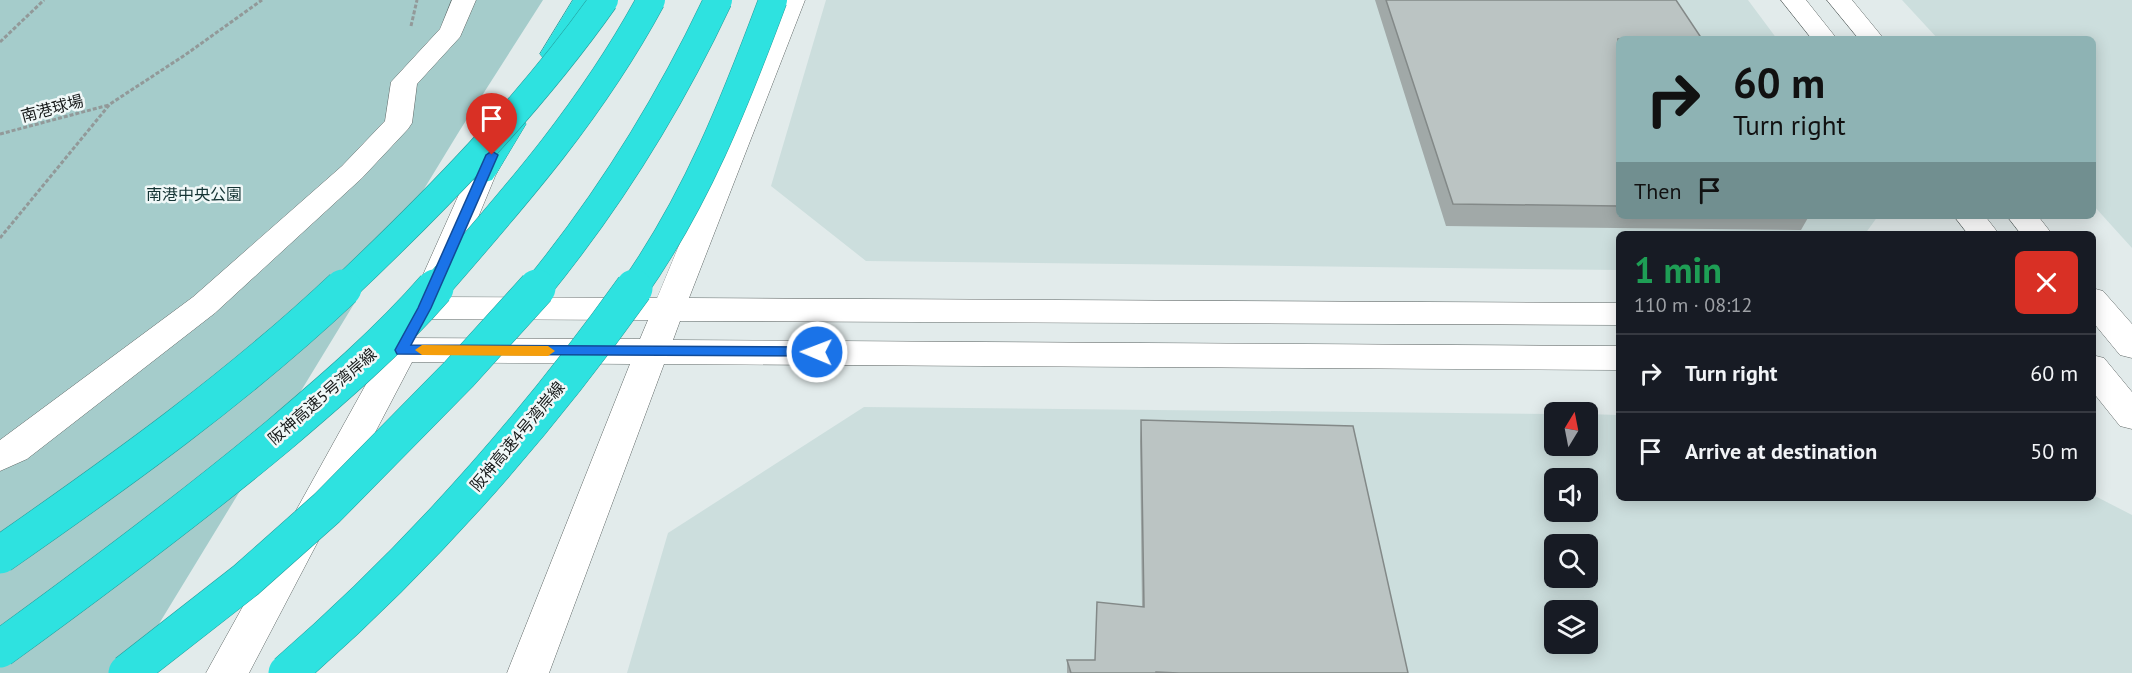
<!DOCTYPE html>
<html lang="en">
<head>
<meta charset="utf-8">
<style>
  :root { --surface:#171b24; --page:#242831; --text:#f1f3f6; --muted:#9ea1a6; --line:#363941 }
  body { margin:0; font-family:"PT Sans","Noto Sans JP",sans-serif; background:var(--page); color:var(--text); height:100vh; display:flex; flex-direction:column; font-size:22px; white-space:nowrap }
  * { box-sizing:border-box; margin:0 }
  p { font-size:20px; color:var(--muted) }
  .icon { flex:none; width:33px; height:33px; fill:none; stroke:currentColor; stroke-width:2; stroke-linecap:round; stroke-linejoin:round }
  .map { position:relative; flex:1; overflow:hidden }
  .details { position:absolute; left:1616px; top:231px; width:480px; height:270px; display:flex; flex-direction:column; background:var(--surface); border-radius:9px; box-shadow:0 3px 15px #0003 }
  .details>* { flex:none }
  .guide { position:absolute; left:1616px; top:36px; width:480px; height:183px; border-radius:9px; box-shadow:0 3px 15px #0003; background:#8eb3b4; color:#111; overflow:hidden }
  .needle { width:39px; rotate:10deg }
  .buttons { position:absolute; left:1544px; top:402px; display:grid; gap:12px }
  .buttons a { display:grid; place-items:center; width:54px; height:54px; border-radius:9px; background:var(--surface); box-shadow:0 3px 15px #0003; font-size:30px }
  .pin { position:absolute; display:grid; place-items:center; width:51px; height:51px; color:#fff; margin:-62px -26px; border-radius:50% 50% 50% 0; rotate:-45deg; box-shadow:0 0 6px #0007 }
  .pin .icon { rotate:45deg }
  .me { position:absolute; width:66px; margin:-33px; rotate:271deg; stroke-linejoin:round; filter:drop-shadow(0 0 4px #0008) }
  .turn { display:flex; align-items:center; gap:21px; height:126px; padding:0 18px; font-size:27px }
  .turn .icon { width:78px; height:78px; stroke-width:2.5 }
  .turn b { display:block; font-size:42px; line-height:51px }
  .then { display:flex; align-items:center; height:57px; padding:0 18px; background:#0003; gap:12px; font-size:22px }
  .round { display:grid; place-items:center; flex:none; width:63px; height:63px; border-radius:9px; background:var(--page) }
  .overview { display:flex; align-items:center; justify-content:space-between; height:102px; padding:0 18px }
  h1 { font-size:36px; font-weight:700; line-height:45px; color:#1e9e55 }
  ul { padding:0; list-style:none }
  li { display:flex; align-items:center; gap:18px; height:78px; padding:0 18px; border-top:2px solid var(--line) }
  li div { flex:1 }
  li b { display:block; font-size:22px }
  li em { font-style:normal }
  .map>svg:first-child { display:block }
  .built { fill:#ccdedd; fill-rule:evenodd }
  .green { fill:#a5cccb }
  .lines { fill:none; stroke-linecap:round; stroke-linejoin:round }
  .street-casing { stroke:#5f6766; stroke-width:1 }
  .secondary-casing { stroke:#5f6766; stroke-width:1 }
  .highway-casing { stroke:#269c9b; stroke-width:1 }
  .path { stroke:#929999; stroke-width:3; stroke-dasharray:4 2; stroke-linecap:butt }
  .street { fill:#fff; fill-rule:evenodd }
  .secondary { fill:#fff; fill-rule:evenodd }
  .highway { fill:#2ee2e0; fill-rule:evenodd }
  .highway-bridge-far1-casing { stroke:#269c9b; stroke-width:29; stroke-linecap:butt }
  .highway-bridge-casing { stroke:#269c9b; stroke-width:38; stroke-linecap:butt }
  .highway-bridge-far1 { stroke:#2ee2e0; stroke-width:28 }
  .highway-bridge { stroke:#2ee2e0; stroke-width:37 }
  .wall { fill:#a1a9a8 }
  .building { fill:#bbc4c3; stroke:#838988; stroke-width:1.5 }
  .route { fill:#1a73e8; stroke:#114b97; stroke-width:1.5 }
  .slow { fill:#f59e0b }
  .labels { text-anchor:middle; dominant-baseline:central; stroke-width:5; stroke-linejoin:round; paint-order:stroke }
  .street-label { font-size:16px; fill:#181b1b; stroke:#f0f8f8 }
  .park-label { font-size:16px; fill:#153434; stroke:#f0f8f8 }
</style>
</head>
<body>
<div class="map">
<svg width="2132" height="673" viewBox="0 0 2132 673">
  <rect width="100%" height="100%" fill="#e2ebeb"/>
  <g class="built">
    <polygon points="826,0 1748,0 1777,39 1618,39 1618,216 1878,216 1865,234 1618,234 1618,270 866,261 771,186"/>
    <polygon points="1902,0 2132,0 2132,248 2093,205 2092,39 1938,39"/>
    <path d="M864,407L1554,414V446H1587V414L1618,415V498H2092L2093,495L2132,515V673H627L668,533ZM1554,478H1587V512H1554ZM1554,544H1587V578H1554ZM1554,610H1587V644H1554Z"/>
  </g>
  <polygon class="green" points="0,0 543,0 460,130 129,673 0,673"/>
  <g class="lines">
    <g class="street-casing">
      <g id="street">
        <polygon points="452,0 476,0 460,37 417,84 412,123 408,129 362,178 215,313 27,459 0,471 0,440 193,297 342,166 385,121 391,82 440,29"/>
        <polygon points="499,135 509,137 513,143 496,174 446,295 441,303 430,306 419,303 414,295 468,174 489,137"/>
      </g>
    </g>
    <g class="secondary-casing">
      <g id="secondary">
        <polygon points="781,0 805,0 689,298 1618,303 1618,325 680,321 673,340 1618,346 1618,370 664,364 549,673 507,673 630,364 412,362 249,673 206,673 390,341 402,338 640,339 648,320 424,319 413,316 408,308 413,300 424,297 657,298"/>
        <polygon points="1781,0 1806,0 1837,39 1812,39"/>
        <polygon points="1827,0 1852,0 1884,39 1859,39"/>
        <polygon points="1954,216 1985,216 1999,234 1968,234"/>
        <polygon points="2007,216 2038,216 2052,234 2021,234"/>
        <polygon points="2092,288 2103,291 2132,324 2132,358 2120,355 2092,321"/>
        <polygon points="2092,355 2104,358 2132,392 2132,429 2120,426 2092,391"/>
      </g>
    </g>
    <g class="highway-casing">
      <g id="highway">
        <polygon points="573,0 597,0 562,59 553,62 544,59 540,54"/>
        <polygon points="512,116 522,118 526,124 496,174 492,180 482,183 472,180 468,174 498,124 502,118"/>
      </g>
    </g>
    <g class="path">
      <polyline points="411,26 417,0"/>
      <polyline points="0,42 44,0"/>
      <polyline points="0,134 109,105"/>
      <polyline points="0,238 110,104 185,55 262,0"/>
    </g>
    <use href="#street" class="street"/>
    <use href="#secondary" class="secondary"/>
    <use href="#highway" class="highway"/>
    <g class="highway-bridge-far1-casing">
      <g id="highway-bridge-far1">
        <path d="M342,290C436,201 529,106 604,0"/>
        <path d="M434,290C516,196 591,111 651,0"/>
        <path d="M536,290C609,201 669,104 718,0"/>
        <path d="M633,290C696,201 735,102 773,0"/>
      </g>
    </g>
    <g class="highway-bridge-casing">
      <g id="highway-bridge">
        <path d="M0,555C119,472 237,388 343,288"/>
        <path d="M0,649C95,580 189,510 279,435C333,389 388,342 435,288"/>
        <polyline points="127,673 246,580 327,508 459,374 537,288"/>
        <path d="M287,673C417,560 534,428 634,288"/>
      </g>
    </g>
    <use href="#highway-bridge-far1" class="highway-bridge-far1"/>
    <use href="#highway-bridge" class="highway-bridge"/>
  </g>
  <g class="wall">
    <polygon points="1375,0 1676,0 1618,39 1618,216 1809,216 1801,230 1446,226"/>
    <polygon points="1141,420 1408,673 1071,673 1095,660 1142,607 1140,441"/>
    <polygon points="1067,660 1071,673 1067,673"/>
  </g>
  <g class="building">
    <polygon points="1386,0 1676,0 1702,39 1618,39 1618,206 1453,204"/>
    <polygon points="1141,420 1353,426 1408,673 1179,673 1156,672 1156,673 1071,673 1067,660 1095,660 1097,602 1144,607"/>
  </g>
  <polygon class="route" points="492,151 498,155 431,308 411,345 817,347 824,352 822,356 397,354 395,350 418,308 486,155"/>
  <polygon class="slow" points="422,345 548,346 555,351 548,356 422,355 415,350"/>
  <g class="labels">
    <g class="street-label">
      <text transform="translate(52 108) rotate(-15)">南港球場</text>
      <text transform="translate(322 396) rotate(-41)">阪神高速5号湾岸線</text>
      <text transform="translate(517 436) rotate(-50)">阪神高速4号湾岸線</text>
    </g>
    <g class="park-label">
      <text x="194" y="194">南港中央公園</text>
    </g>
  </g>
</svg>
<div class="buttons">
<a><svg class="needle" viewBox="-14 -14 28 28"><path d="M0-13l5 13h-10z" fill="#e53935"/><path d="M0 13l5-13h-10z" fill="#9ea1a6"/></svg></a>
<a><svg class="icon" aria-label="sound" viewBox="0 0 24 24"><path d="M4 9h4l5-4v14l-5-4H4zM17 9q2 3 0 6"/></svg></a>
<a><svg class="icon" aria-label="search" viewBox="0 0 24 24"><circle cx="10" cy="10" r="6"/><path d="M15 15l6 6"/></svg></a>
<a><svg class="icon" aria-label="layers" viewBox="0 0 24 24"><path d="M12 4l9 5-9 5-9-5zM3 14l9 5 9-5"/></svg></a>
</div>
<div class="pin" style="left:492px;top:155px;background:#d93025"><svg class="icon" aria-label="arrive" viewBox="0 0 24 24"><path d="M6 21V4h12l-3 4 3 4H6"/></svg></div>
<svg class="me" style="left:817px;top:352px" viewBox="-20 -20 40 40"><circle r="17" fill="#1a73e8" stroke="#fff" stroke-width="3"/><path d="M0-11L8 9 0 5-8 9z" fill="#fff"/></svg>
<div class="guide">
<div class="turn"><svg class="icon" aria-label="right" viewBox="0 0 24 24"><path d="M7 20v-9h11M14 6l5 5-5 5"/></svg><div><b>60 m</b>Turn right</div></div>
<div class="then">Then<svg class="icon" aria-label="arrive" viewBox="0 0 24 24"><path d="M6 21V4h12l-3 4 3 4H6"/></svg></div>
</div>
<section class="details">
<div class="overview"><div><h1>1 min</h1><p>110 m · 08:12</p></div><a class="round" style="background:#d93025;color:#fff"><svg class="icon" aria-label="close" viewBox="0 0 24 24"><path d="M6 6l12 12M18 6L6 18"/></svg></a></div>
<ul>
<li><svg class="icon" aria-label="right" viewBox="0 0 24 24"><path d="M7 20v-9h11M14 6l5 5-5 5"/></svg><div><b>Turn right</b></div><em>60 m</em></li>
<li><svg class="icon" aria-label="arrive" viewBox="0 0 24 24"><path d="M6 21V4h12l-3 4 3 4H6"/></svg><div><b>Arrive at destination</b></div><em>50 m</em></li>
</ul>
</section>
</div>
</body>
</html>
